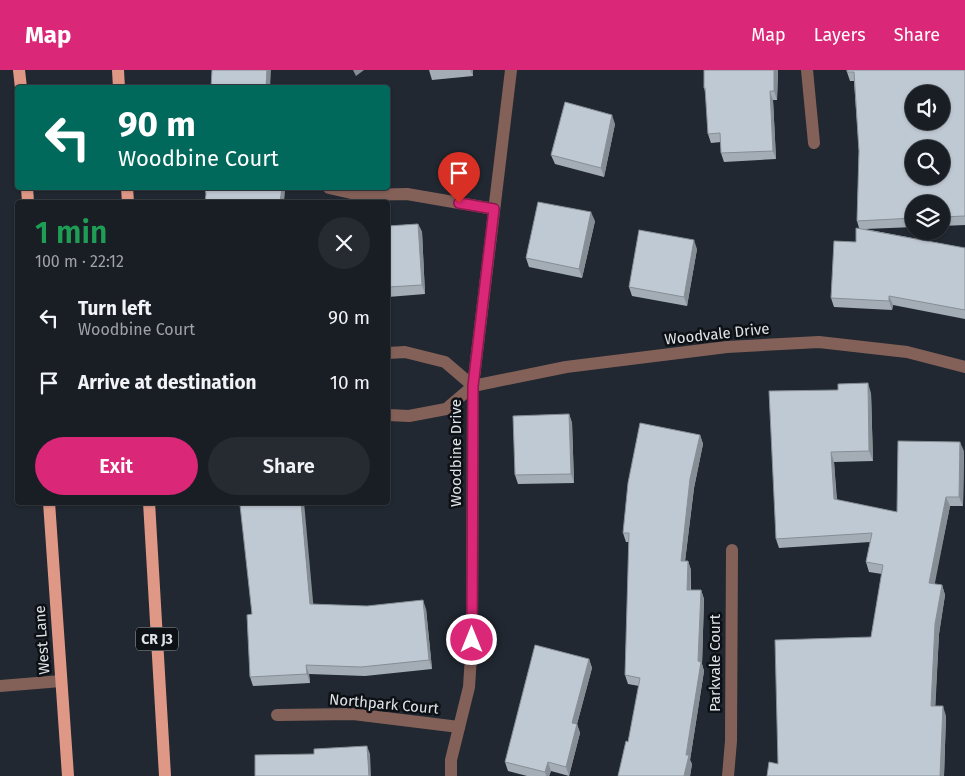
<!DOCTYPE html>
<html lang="en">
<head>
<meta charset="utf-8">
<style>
  :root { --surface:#191e25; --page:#262b32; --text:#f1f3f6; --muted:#9fa2a7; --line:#373c42; --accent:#db2777 }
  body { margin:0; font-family:"Fira Sans",sans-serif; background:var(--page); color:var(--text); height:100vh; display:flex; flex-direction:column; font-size:19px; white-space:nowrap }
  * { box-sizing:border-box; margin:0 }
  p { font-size:16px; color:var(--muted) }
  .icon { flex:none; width:28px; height:28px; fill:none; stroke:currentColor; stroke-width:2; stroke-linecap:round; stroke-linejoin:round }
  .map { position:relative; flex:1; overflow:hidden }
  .drawer { position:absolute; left:15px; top:130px; width:375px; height:305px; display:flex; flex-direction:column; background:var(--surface); border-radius:5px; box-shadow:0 1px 4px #0004,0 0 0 1px var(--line) }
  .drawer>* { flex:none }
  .top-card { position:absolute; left:15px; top:15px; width:375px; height:105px; border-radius:5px; box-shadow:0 1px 4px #0004,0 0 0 1px var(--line); background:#00695c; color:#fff; overflow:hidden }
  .fabs { position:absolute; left:905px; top:15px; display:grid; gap:10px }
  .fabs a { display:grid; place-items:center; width:45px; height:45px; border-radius:50%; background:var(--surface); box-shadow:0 1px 4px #0004,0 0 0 1px var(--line); font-size:25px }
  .pin { position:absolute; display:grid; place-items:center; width:42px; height:42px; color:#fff; margin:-51px -21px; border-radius:50% 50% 50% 0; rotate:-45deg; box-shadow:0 0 5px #0007 }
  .pin .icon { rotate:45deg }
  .me { position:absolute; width:55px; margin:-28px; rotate:0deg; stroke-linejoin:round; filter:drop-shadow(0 0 4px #0008) }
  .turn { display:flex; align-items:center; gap:18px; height:105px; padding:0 20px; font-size:22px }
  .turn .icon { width:65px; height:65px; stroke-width:2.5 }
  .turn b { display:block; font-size:35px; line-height:42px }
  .round { display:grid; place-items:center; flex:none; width:52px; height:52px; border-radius:26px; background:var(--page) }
  .head { display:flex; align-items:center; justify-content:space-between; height:85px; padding:0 20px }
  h1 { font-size:30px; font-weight:600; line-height:38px; color:#1e9e55 }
  .primary-button { display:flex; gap:10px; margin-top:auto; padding:10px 20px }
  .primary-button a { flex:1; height:58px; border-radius:30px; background:var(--accent); color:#fff; font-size:20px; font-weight:600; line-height:58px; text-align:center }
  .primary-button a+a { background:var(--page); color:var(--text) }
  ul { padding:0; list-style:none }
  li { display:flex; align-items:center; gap:15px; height:65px; padding:0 20px }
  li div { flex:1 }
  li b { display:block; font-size:19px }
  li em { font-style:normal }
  header { display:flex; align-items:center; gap:30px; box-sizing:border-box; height:70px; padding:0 25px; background:var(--accent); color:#fff }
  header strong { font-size:24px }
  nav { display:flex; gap:28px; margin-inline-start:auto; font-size:18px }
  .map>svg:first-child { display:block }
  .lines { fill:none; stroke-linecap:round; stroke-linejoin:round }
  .minor { stroke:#846158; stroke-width:12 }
  .major { stroke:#e09886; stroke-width:12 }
  .wall { fill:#a4adb6 }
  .shaded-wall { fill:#868d94 }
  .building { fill:#bfc9d4; stroke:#868d94; fill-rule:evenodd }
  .route-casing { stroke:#8e194d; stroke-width:12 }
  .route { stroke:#db2777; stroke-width:9 }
  .labels { text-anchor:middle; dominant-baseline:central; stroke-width:5; stroke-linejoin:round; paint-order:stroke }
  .shield { fill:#0d1115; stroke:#9fa4a9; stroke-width:1 }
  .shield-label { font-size:14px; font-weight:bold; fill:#dee3e8 }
  .street-label { font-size:15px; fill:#dee3e8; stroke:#0d1115 }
</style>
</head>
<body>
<header>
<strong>Map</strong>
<nav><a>Map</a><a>Layers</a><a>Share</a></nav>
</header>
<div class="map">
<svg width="965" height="706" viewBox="0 0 965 706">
  <rect width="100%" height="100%" fill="#212831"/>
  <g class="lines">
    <g class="minor">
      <polyline points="807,0 814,73"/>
      <polyline points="329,118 360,125 407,124 494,139"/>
      <polyline points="388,283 405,282 445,292 473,316"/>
      <polyline points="388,345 409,346 446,339 473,316 566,297 727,277 819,272 907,282 965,297"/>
      <polyline points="0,616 61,611"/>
      <polyline points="277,645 353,644 459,657"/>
      <polyline points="451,706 451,690 469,617 472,570 473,316 511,0"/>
      <polyline points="728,706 731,671 732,480"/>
    </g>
    <g class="major">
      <polyline points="19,0 21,18"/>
      <polyline points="118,0 119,18"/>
      <polyline points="27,118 28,132"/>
      <polyline points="127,118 128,132"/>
      <polyline points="49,432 68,706"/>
      <polyline points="149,432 165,706"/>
    </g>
  </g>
  <g class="wall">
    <polygon points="429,0 473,0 473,6 432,10"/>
    <polygon points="704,0 778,0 777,30 773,30 776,89 724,92 721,83 721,72 711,73 708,64 706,24 704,18"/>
    <polygon points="965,0 965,155 941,156 941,134 914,134 914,157 865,159 965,178 965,249 893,235 892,240 834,237 831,228 856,172 859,158 857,151 859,81 854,11 850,11 847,2"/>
    <polygon points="615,54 604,107 555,94 551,85"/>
    <polygon points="595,151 582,208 529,197 526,188"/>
    <polygon points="418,154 422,162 425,224 388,227 388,156"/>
    <polygon points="697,179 687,236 632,226 629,217"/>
    <polygon points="838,320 871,323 873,391 834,392 837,430 897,442 964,381 963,436 950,436 934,514 942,515 945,525 939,564 935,636 946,646 944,706 767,706 778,694 871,567 882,504 869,502 866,492 870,472 779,478 776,469"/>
    <polygon points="569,344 572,353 574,413 518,414 515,405"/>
    <polygon points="700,365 703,374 694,418 685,491 688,491 691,500 691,520 701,520 704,529 702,594 704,601 690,690 692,694 690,706 618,706 628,672 639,616 628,614 625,605 629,472 626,472 623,463"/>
    <polygon points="313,534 426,539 432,599 365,606 309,604 310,613 253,616 250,607 252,544"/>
    <polygon points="589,589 592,598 577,654 580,663 569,706 551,701 549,706 527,706 508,701 505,692"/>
  </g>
  <g class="shaded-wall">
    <polygon points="267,0 271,0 270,18 266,18"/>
    <polygon points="353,0 364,0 356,6"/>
    <polygon points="470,0 473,0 473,6"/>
    <polygon points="774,0 778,0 777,30 774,21"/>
    <polygon points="770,21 773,30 776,89 773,81"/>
    <polygon points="612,45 615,54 604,107 601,98"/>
    <polygon points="282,118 284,118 285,121 284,132 280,132"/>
    <polygon points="591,142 595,151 582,208 579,199"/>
    <polygon points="418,154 422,162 425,224 422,215"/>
    <polygon points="694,170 697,179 687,236 684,227"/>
    <polygon points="889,226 893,235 892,240 889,231"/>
    <polygon points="868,313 871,323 873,391 869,381"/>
    <polygon points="569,344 572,353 574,413 571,404"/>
    <polygon points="700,365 703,374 694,418 684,500 681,491 690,409"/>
    <polygon points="960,372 964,381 963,436 959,427"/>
    <polygon points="831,382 834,392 837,439 834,429"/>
    <polygon points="946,427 950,436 933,523 929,513"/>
    <polygon points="301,432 304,432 314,542 310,534"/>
    <polygon points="688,491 691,500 690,529 687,520"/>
    <polygon points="942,515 945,525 939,564 935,645 931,636 935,554"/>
    <polygon points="701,520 704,529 702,594 704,601 690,690 692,694 690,706 684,706 698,591"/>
    <polygon points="423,530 426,539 432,599 429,590"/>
    <polygon points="589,589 592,598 577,654 580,663 569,706 566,697 572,653"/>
    <polygon points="306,595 309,604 310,613 307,604"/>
    <polygon points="943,636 946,646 944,706 940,706"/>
    <polygon points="367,676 370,684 371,706 369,706"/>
    <polygon points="548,692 551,701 549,706 546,706 545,702"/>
  </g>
  <g class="building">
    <polygon points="212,0 267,0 266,18 211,18"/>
    <polygon points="704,0 774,0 774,21 770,21 773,81 721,83 720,63 708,64 705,18 704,18"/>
    <path d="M847,0H965V146L941,147V134H914V148L857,151L859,81L854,2H847ZM914,24H941V51H914ZM914,79H941V106H914Z"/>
    <polygon points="565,32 612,45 601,98 551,85"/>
    <polygon points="205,118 282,118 280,132 205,132 206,124"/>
    <polygon points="538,132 591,142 579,199 526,188"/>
    <polygon points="418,154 422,215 388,217 388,156"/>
    <polygon points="856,158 965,178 965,240 889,226 889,231 831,228 834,171 856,172"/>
    <polygon points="639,160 694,170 684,227 629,217"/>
    <polygon points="868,313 869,381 831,382 834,429 897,442 898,371 960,372 959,427 946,427 929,513 942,515 935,554 931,636 943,636 940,706 767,706 769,692 778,694 775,570 871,567 883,495 866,492 872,463 776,469 769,321 838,320 838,314"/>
    <polygon points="569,344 571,404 515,405 513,346"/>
    <polygon points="640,353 700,365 690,409 681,491 688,491 687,520 701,520 698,591 701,592 686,685 689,685 684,706 618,706 626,671 628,672 640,608 625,605 629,463 623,463 628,413"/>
    <polygon points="251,432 301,432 310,534 367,536 423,530 429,590 361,597 306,595 307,604 250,607 247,545 252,544 240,435 251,434"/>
    <polygon points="535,575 589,589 572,653 577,654 566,697 548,692 545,702 505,692"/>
    <polygon points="367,676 369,706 255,706 255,685 314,684 314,679"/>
  </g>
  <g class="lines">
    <g class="route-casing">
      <polyline id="route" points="459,133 494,139 473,316 472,570"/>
    </g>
    <use href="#route" class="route"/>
  </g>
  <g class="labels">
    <rect class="shield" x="136" y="557.5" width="42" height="23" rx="4"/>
    <g class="shield-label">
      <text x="157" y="569">CR J3</text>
    </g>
    <g class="street-label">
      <text transform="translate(717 264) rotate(-6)">Woodvale Drive</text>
      <text transform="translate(456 383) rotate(-90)">Woodbine Drive</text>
      <text transform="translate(42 570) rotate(-94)">West Lane</text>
      <text transform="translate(715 593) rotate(-90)">Parkvale Court</text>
      <text transform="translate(384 634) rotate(5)">Northpark Court</text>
    </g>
  </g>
</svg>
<div class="fabs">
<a><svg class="icon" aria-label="sound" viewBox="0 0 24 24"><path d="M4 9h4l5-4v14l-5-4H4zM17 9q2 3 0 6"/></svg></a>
<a><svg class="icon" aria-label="search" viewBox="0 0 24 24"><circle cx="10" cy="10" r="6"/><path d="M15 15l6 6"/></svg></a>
<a><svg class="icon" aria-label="layers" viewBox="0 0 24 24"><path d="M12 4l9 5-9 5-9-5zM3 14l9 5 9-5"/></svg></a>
</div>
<div class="pin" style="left:459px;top:133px;background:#d93025"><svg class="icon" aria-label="arrive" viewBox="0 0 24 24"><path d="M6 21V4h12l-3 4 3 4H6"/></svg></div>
<svg class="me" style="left:472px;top:570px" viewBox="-20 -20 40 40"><circle r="17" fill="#db2777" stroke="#fff" stroke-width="3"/><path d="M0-11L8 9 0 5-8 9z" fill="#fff"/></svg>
<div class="top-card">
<div class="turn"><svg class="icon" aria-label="left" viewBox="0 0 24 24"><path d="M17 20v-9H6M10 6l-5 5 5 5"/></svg><div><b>90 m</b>Woodbine Court</div></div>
</div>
<section class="drawer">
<div class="head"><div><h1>1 min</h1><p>100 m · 22:12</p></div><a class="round"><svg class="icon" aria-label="close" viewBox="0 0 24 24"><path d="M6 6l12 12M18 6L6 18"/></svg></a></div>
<ul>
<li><svg class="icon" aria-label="left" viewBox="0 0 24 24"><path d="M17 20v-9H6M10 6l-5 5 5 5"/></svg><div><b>Turn left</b><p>Woodbine Court</p></div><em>90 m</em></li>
<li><svg class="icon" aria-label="arrive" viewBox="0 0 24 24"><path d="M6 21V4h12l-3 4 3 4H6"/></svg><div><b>Arrive at destination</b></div><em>10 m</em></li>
</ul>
<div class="primary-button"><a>Exit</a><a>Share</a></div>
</section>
</div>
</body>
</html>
